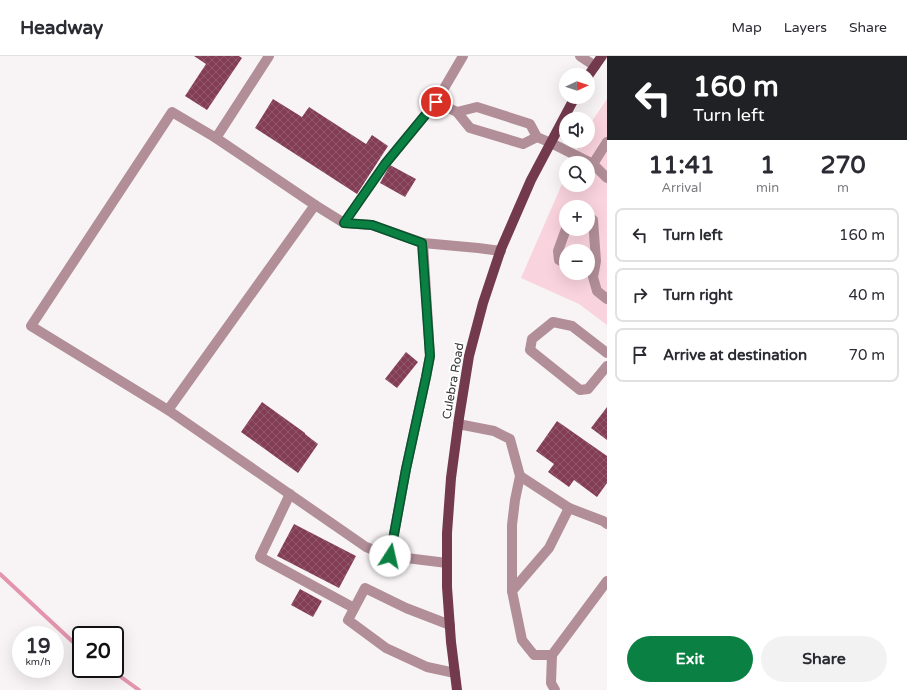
<!DOCTYPE html>
<html lang="en">
<head>
<meta charset="utf-8">
<style>
  :root { --surface:#fff; --page:#f2f2f3; --text:#2b2b33; --muted:#7c7c81; --line:#e1e1e2; --accent:#0b8043 }
  body { margin:0; font-family:"Varela Round",sans-serif; background:var(--page); color:var(--text); height:100vh; display:flex; flex-direction:column; font-size:15px; white-space:nowrap }
  * { box-sizing:border-box; margin:0 }
  p { font-size:13px; color:var(--muted) }
  .icon { flex:none; width:22px; height:22px; fill:none; stroke:currentColor; stroke-width:2; stroke-linecap:round; stroke-linejoin:round }
  .map { position:relative; flex:1; overflow:hidden }
  .sheet { display:flex; flex-direction:column; background:var(--surface); width:300px }
  .sheet>* { flex:none }
  .top-card { background:#202124; color:#fff; overflow:hidden }
  .needle { width:26px; rotate:87deg }
  .controls { position:absolute; left:559px; top:12px; display:grid; gap:8px }
  .controls a { display:grid; place-items:center; width:36px; height:36px; border-radius:50%; background:var(--surface); box-shadow:0 4px 16px #0002; font-size:20px }
  .speed { position:absolute; left:12px; top:570px; display:flex; gap:8px; font-size:20px; font-weight:700; text-align:center }
  .speed>* { display:grid; place-content:center; width:52px; height:52px; border-radius:50%; background:var(--surface); box-shadow:0 4px 16px #0002; line-height:1 }
  .speed small { font-size:10px; font-weight:400 }
  .speed .limit { border:2px solid #111; border-radius:6px; background:#fff; color:#111 }
  .pin { position:absolute; display:grid; place-items:center; width:34px; height:34px; color:#fff; margin:-17px; border:2px solid #fff; border-radius:50%; box-shadow:0 1px 4px #0007 }
  .me { position:absolute; width:44px; margin:-22px; rotate:10deg; stroke-linejoin:round; filter:drop-shadow(0 0 3px #0008) }
  .turn { display:flex; align-items:center; gap:14px; height:84px; padding:0 20px; font-size:18px }
  .turn .icon { width:52px; height:52px; stroke-width:2.5 }
  .turn b { display:block; font-size:28px; line-height:34px }
  .eta { display:flex; justify-content:space-evenly; align-items:center; height:68px; text-align:center }
  .eta b { font-size:24px; font-weight:800; line-height:28px }
  .cta { display:flex; gap:8px; margin-top:auto; padding:8px 20px }
  .cta a { flex:1; height:46px; border-radius:24px; background:var(--accent); color:#fff; font-size:16px; font-weight:800; line-height:46px; text-align:center }
  .cta a+a { background:var(--page); color:var(--text) }
  ul { padding:0; list-style:none }
  li { display:flex; align-items:center; gap:12px; height:54px; margin:0 8px 6px; padding:0 12px; border:2px solid var(--line); border-radius:8px }
  li div { flex:1 }
  li b { display:block; font-size:15px }
  li em { font-style:normal }
  header { display:flex; align-items:center; gap:24px; box-sizing:border-box; height:56px; padding:0 20px; background:var(--surface); border-bottom:1px solid var(--line) }
  header strong { font-size:19px }
  nav { display:flex; gap:22px; margin-inline-start:auto; font-size:14px }
  main { display:flex; flex:1; min-height:0 }
  .map>svg:first-child { display:block }
  .pitch { fill:#f9d3de; fill-rule:evenodd }
  .lines { fill:none; stroke-linecap:round; stroke-linejoin:round }
  .stream { stroke:#e395ad; stroke-width:4 }
  .building { fill:url(#building-cross-hatch) }
  .minor { stroke:#b18e98; stroke-width:10 }
  .major { stroke:#733a4d; stroke-width:10 }
  .route-casing { stroke:#07532c; stroke-width:10 }
  .route { stroke:#0b8043; stroke-width:7 }
  .labels { text-anchor:middle; dominant-baseline:central; stroke-width:4; stroke-linejoin:round; paint-order:stroke }
  .street-label { font-size:12px; fill:#383737; stroke:#fff }
</style>
</head>
<body>
<header>
<strong>Headway</strong>
<nav><a>Map</a><a>Layers</a><a>Share</a></nav>
</header>
<main>
<div class="map">
<svg width="607" height="634" viewBox="0 0 607 634">
  <defs>
    <pattern id="building-cross-hatch" width="8" height="8" patternUnits="userSpaceOnUse"><rect width="8" height="8" fill="#833e56"/><path d="M0 0l8 8M0 8l8-8" fill="none" stroke="#90596c"/></pattern>
  </defs>
  <rect width="100%" height="100%" fill="#f8f4f5"/>
  <path class="pitch" d="M607,43V269L579,248L521,222L566,119V129H588V107H571L581,85H588V71ZM566,151H588V173H566ZM566,195H588V217H566Z"/>
  <g class="lines">
    <g class="stream">
      <polyline points="0,518 73,586 81,592"/>
      <polyline points="110,613 139,634"/>
    </g>
  </g>
  <g class="building">
    <polygon points="194,0 239,0 242,2 207,54 185,40 206,8"/>
    <polygon points="273,43 302,61 309,51 366,88 372,79 388,90 357,138 255,72"/>
    <polygon points="390,109 416,123 405,141 380,127"/>
    <polygon points="406,296 418,306 397,332 385,323"/>
    <polygon points="262,346 305,377 305,378 318,388 298,417 241,376"/>
    <polygon points="607,351 607,384 591,372"/>
    <polygon points="557,365 607,400 607,427 597,441 574,424 569,431 548,416 554,408 536,395"/>
    <polygon points="294,468 356,500 339,532 277,500"/>
    <polygon points="300,533 322,545 313,561 291,549"/>
  </g>
  <g class="lines">
    <g class="minor">
      <polyline points="269,0 216,82 172,56 31,270 168,354 366,491 390,500 447,507"/>
      <polyline points="463,0 436,46 457,56 470,72 523,88 537,81"/>
      <polyline points="580,0 595,10"/>
      <polyline points="457,56 477,51 530,68 537,81 551,87 593,108 607,122"/>
      <polyline points="216,82 315,149"/>
      <polyline points="593,108 607,86"/>
      <polyline points="588,160 593,164 596,205 593,221 597,235 607,243"/>
      <polyline points="344,167 372,169 423,187 478,192 501,195"/>
      <polyline points="566,208 559,204 558,195 566,173"/>
      <polyline points="607,297 572,270 553,266 532,283 530,294 580,334 588,333 607,310"/>
      <polyline points="168,354 315,149 344,167 385,108 436,46"/>
      <polyline points="458,368 494,375 510,383 520,420 515,444 512,469 512,535"/>
      <polyline points="520,420 569,452 603,465 607,468"/>
      <polyline points="290,438 260,501 354,552"/>
      <polyline points="569,452 549,492 512,535 522,584 534,599 552,599 607,525"/>
      <polyline points="390,500 406,413 426,321 430,300 423,187"/>
      <polyline points="450,569 406,552 365,532 348,564 386,592 427,611 455,617"/>
      <polyline points="552,599 551,627 555,634"/>
    </g>
    <g class="major">
      <polyline points="588,20 602,0"/>
      <polyline points="457,634 451,586 447,531 447,477 451,422 459,362 469,300 483,247 501,193 531,124 575,41"/>
    </g>
  </g>
  <g class="lines">
    <g class="route-casing">
      <polyline id="route" points="390,500 406,413 426,321 430,300 422,187 372,169 344,167 385,108 436,46"/>
    </g>
    <use href="#route" class="route"/>
  </g>
  <g class="labels">
    <g class="street-label">
      <text transform="translate(453 325) rotate(-80)">Culebra Road</text>
    </g>
  </g>
</svg>
<div class="controls">
<a><svg class="needle" viewBox="-14 -14 28 28"><path d="M0-13l5 13h-10z" fill="#e53935"/><path d="M0 13l5-13h-10z" fill="#7c7c81"/></svg></a>
<a><svg class="icon" aria-label="sound" viewBox="0 0 24 24"><path d="M4 9h4l5-4v14l-5-4H4zM17 9q2 3 0 6"/></svg></a>
<a><svg class="icon" aria-label="search" viewBox="0 0 24 24"><circle cx="10" cy="10" r="6"/><path d="M15 15l6 6"/></svg></a>
<a>+</a>
<a>−</a>
</div>
<div class="speed"><div>19<small>km/h</small></div><div class="limit">20</div></div>
<div class="pin" style="left:436px;top:46px;background:#d93025"><svg class="icon" aria-label="arrive" viewBox="0 0 24 24"><path d="M6 21V4h12l-3 4 3 4H6"/></svg></div>
<svg class="me" style="left:390px;top:500px" viewBox="-20 -20 40 40"><circle r="19" fill="#fff"/><path d="M0-13L10 11 0 6-10 11z" fill="#0b8043"/></svg>
</div>
<section class="sheet">
<div class="top-card">
<div class="turn"><svg class="icon" aria-label="left" viewBox="0 0 24 24"><path d="M17 20v-9H6M10 6l-5 5 5 5"/></svg><div><b>160 m</b>Turn left</div></div>
</div>
<div class="eta">
<div><b>11:41</b><p>Arrival</p></div>
<div><b>1</b><p>min</p></div>
<div><b>270</b><p>m</p></div>
</div>
<ul>
<li><svg class="icon" aria-label="left" viewBox="0 0 24 24"><path d="M17 20v-9H6M10 6l-5 5 5 5"/></svg><div><b>Turn left</b></div><em>160 m</em></li>
<li><svg class="icon" aria-label="right" viewBox="0 0 24 24"><path d="M7 20v-9h11M14 6l5 5-5 5"/></svg><div><b>Turn right</b></div><em>40 m</em></li>
<li><svg class="icon" aria-label="arrive" viewBox="0 0 24 24"><path d="M6 21V4h12l-3 4 3 4H6"/></svg><div><b>Arrive at destination</b></div><em>70 m</em></li>
</ul>
<div class="cta"><a>Exit</a><a>Share</a></div>
</section>
</main>
</body>
</html>
